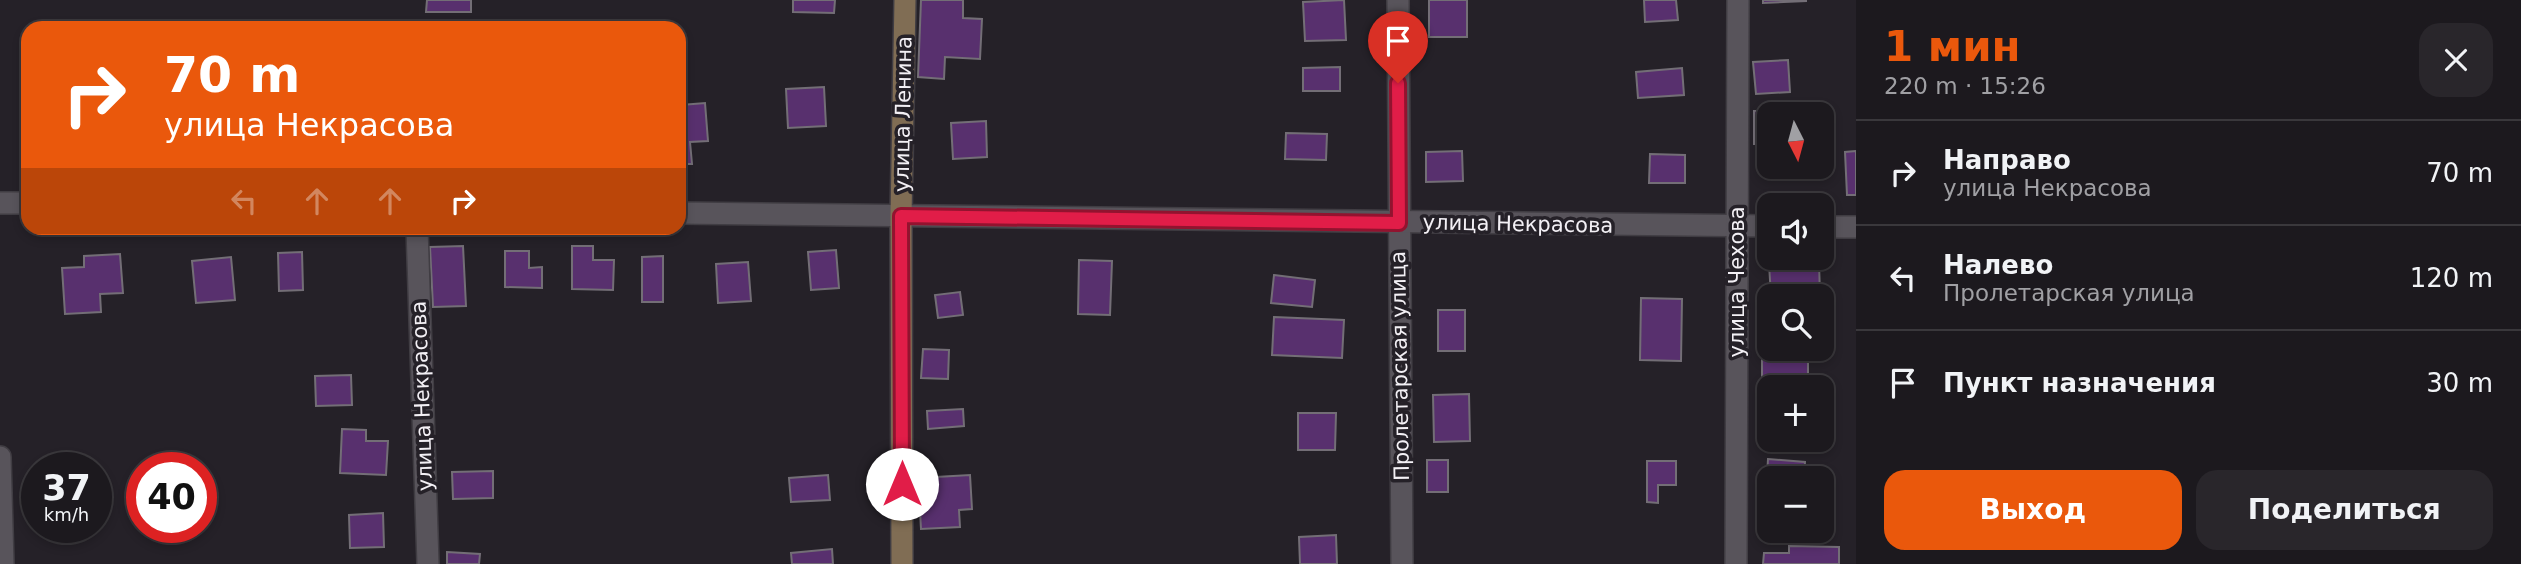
<!DOCTYPE html>
<html lang="ru">
<head>
<meta charset="utf-8">
<style>
  :root { --surface:#1c191e; --page:#29262b; --text:#f1f3f6; --muted:#a0a0a4; --line:#3a383c; --accent:#ea580c }
  body { margin:0; font-family:"DejaVu Sans",sans-serif; background:var(--page); color:var(--text); height:100vh; display:flex; flex-direction:column; font-size:26px; white-space:nowrap }
  * { box-sizing:border-box; margin:0 }
  p { font-size:23px; color:var(--muted) }
  .icon { flex:none; width:38px; height:38px; fill:none; stroke:currentColor; stroke-width:2; stroke-linecap:round; stroke-linejoin:round }
  .map { position:relative; flex:1; overflow:hidden }
  .sheet { display:flex; flex-direction:column; background:var(--surface); width:665px }
  .sheet>* { flex:none }
  .top-card { position:absolute; left:21px; top:21px; width:665px; height:214px; border-radius:21px; box-shadow:0 4px 10px #0003,0 0 0 2px var(--line); background:#ea580c; color:#fff; overflow:hidden }
  .needle { width:46px; rotate:174deg }
  .buttons { position:absolute; left:1757px; top:102px; display:grid; gap:14px }
  .buttons a { display:grid; place-items:center; width:77px; height:77px; border-radius:14px; background:var(--surface); box-shadow:0 4px 10px #0003,0 0 0 2px var(--line); font-size:35px }
  .speed { position:absolute; left:21px; top:452px; display:flex; gap:14px; font-size:35px; font-weight:700; text-align:center }
  .speed>* { display:grid; place-content:center; width:91px; height:91px; border-radius:50%; background:var(--surface); box-shadow:0 4px 10px #0003,0 0 0 2px var(--line); line-height:1 }
  .speed small { font-size:18px; font-weight:400 }
  .speed .limit { border:10px solid #d22; background:#fff; color:#111 }
  .pin { position:absolute; display:grid; place-items:center; width:60px; height:60px; color:#fff; margin:-72px -30px; border-radius:50% 50% 50% 0; rotate:-45deg; box-shadow:0 0 7px #0007 }
  .pin .icon { rotate:45deg }
  .me { position:absolute; width:77px; margin:-38px; rotate:0deg; stroke-linejoin:round; filter:drop-shadow(0 0 5px #0008) }
  .turn { display:flex; align-items:center; gap:24px; height:147px; padding:0 28px; font-size:32px }
  .turn .icon { width:91px; height:91px; stroke-width:2.5 }
  .turn b { display:block; font-size:49px; line-height:60px }
  .lanes { display:flex; align-items:center; height:66px; padding:0 28px; background:#0003; justify-content:center; gap:35px; direction:ltr }
  .lanes .off { opacity:.35 }
  .round { display:grid; place-items:center; flex:none; width:74px; height:74px; border-radius:21px; background:var(--page) }
  .overview { display:flex; align-items:center; justify-content:space-between; height:119px; padding:0 28px }
  h1 { font-size:42px; font-weight:800; line-height:52px; color:var(--accent) }
  .cta { display:flex; gap:14px; margin-top:auto; padding:14px 28px }
  .cta a { flex:1; height:80px; border-radius:21px; background:var(--accent); color:#fff; font-size:28px; font-weight:800; line-height:80px; text-align:center }
  .cta a+a { background:var(--page); color:var(--text) }
  ul { padding:0; list-style:none }
  li { display:flex; align-items:center; gap:21px; height:105px; padding:0 28px; border-top:2px solid var(--line) }
  li div { flex:1 }
  li b { display:block; font-size:26px }
  li em { font-style:normal }
  main { display:flex; flex:1; min-height:0 }
  .map>svg:first-child { display:block }
  .building { fill:#58306e; stroke:#736e76; stroke-width:2 }
  .lines { fill:none; stroke-linecap:round; stroke-linejoin:round }
  .street-casing { stroke:#403d43; stroke-width:24 }
  .secondary-casing { stroke:#403d43; stroke-width:24 }
  .street { stroke:#58545b; stroke-width:21 }
  .secondary { stroke:#806d54; stroke-width:21 }
  .route-casing { stroke:#92132f; stroke-width:18 }
  .route { stroke:#e11d48; stroke-width:12 }
  .labels { text-anchor:middle; dominant-baseline:central; stroke-width:7; stroke-linejoin:round; paint-order:stroke }
  .street-label { font-size:21px; fill:#f3f0f5; stroke:#252128 }
</style>
</head>
<body>
<main>
<div class="map">
<svg width="1856" height="564" viewBox="0 0 1856 564">
  <rect width="100%" height="100%" fill="#252128"/>
  <g class="building">
    <polygon points="427,0 471,0 471,12 426,12"/>
    <polygon points="793,0 835,0 834,13 793,12"/>
    <polygon points="921,0 963,0 963,18 982,19 980,59 945,57 944,79 918,77"/>
    <polygon points="1344,0 1346,40 1305,41 1303,2"/>
    <rect x="1429" y="0" width="38" height="37"/>
    <polygon points="1644,0 1676,0 1678,20 1645,22"/>
    <polygon points="1763,0 1806,0 1806,1 1763,3"/>
    <rect x="352" y="20" width="27" height="8"/>
    <polygon points="107,21 107,28 58,28 58,23"/>
    <polygon points="1788,60 1790,92 1756,94 1753,62"/>
    <polygon points="1340,67 1340,91 1303,91 1303,68"/>
    <polygon points="1682,68 1684,95 1638,98 1636,72"/>
    <polygon points="824,87 826,126 788,128 786,89"/>
    <polygon points="705,103 708,141 690,142 692,164 679,164 681,105"/>
    <polygon points="1754,111 1796,111 1796,114 1769,114 1769,144 1754,144"/>
    <polygon points="986,121 987,157 953,159 951,123"/>
    <polygon points="1286,133 1327,134 1326,160 1285,159"/>
    <polygon points="1462,151 1463,181 1426,182 1426,152"/>
    <polygon points="1856,151 1856,195 1847,195 1845,152"/>
    <polygon points="1650,154 1685,155 1685,183 1649,183"/>
    <polygon points="463,246 466,306 433,307 430,247"/>
    <polygon points="572,246 593,246 593,260 614,260 613,290 572,289"/>
    <polygon points="836,250 839,288 811,290 808,252"/>
    <polygon points="505,251 529,251 529,268 542,267 542,288 505,287"/>
    <polygon points="302,252 303,290 279,291 278,253"/>
    <polygon points="120,254 123,293 100,294 101,312 65,314 62,268 84,267 84,256"/>
    <polygon points="663,256 663,302 642,302 642,257"/>
    <polygon points="231,257 235,300 196,303 192,261"/>
    <polygon points="1079,260 1112,261 1110,315 1078,314"/>
    <polygon points="748,262 751,301 718,303 716,264"/>
    <polygon points="1819,262 1820,296 1771,296 1769,264"/>
    <polygon points="1274,275 1315,280 1312,307 1271,303"/>
    <polygon points="960,292 963,315 938,318 935,295"/>
    <polygon points="1641,298 1682,299 1681,361 1640,360"/>
    <rect x="1438" y="310" width="27" height="41"/>
    <polygon points="1274,317 1344,320 1342,358 1272,355"/>
    <polygon points="923,349 949,350 948,379 921,378"/>
    <polygon points="1762,357 1808,358 1808,385 1762,385"/>
    <polygon points="351,375 352,405 316,406 315,376"/>
    <polygon points="1469,394 1470,441 1434,442 1433,395"/>
    <polygon points="963,409 964,426 928,429 927,411"/>
    <polygon points="1298,413 1336,413 1335,450 1298,450"/>
    <polygon points="342,429 366,430 366,441 388,441 386,475 340,473"/>
    <polygon points="1768,459 1805,462 1804,478 1769,478 1769,496 1766,495"/>
    <rect x="1427" y="460" width="21" height="32"/>
    <polygon points="1647,461 1676,461 1676,485 1658,485 1658,503 1647,502"/>
    <polygon points="493,471 493,498 453,499 452,472"/>
    <polygon points="828,475 830,500 791,502 789,478"/>
    <polygon points="970,475 972,509 959,510 960,527 921,529 919,493 937,492 936,477"/>
    <polygon points="383,513 384,547 350,548 349,515"/>
    <polygon points="1336,535 1337,564 1300,564 1299,537"/>
    <polygon points="1789,546 1839,547 1839,564 1763,564 1764,553 1789,553"/>
    <polygon points="832,549 833,564 792,564 791,553"/>
    <polygon points="447,552 480,554 479,564 447,564"/>
  </g>
  <g class="lines">
    <g class="street-casing">
      <g id="street">
        <polyline points="1398,0 1402,564"/>
        <polyline points="0,203 28,203"/>
        <polyline points="679,213 1769,226"/>
        <polyline points="1822,227 1856,227"/>
        <polyline points="417,228 428,564"/>
        <polyline points="0,457 3,564"/>
        <polyline points="1736,564 1738,0"/>
      </g>
    </g>
    <g class="secondary-casing">
      <polyline id="secondary" points="902,564 901,216 905,0"/>
    </g>
    <use href="#street" class="street"/>
    <use href="#secondary" class="secondary"/>
  </g>
  <g class="lines">
    <g class="route-casing">
      <polyline id="route" points="902,484 901,216 1399,223 1398,83"/>
    </g>
    <use href="#route" class="route"/>
  </g>
  <g class="labels">
    <g class="street-label">
      <text transform="translate(903 114) rotate(-89)">улица Ленина</text>
      <text transform="translate(1518 224) rotate(1)">улица Некрасова</text>
      <text transform="translate(1737 282) rotate(-90)">улица Чехова</text>
      <text transform="translate(1400 366) rotate(-91)">Пролетарская улица</text>
      <text transform="translate(422 396) rotate(-92)">улица Некрасова</text>
    </g>
  </g>
</svg>
<div class="buttons">
<a><svg class="needle" viewBox="-14 -14 28 28"><path d="M0-13l5 13h-10z" fill="#e53935"/><path d="M0 13l5-13h-10z" fill="#a0a0a4"/></svg></a>
<a><svg class="icon" aria-label="sound" viewBox="0 0 24 24"><path d="M4 9h4l5-4v14l-5-4H4zM17 9q2 3 0 6"/></svg></a>
<a><svg class="icon" aria-label="search" viewBox="0 0 24 24"><circle cx="10" cy="10" r="6"/><path d="M15 15l6 6"/></svg></a>
<a>+</a>
<a>−</a>
</div>
<div class="speed"><div>37<small>km/h</small></div><div class="limit">40</div></div>
<div class="pin" style="left:1398px;top:83px;background:#d93025"><svg class="icon" aria-label="arrive" viewBox="0 0 24 24"><path d="M6 21V4h12l-3 4 3 4H6"/></svg></div>
<svg class="me" style="left:902px;top:484px" viewBox="-20 -20 40 40"><circle r="19" fill="#fff"/><path d="M0-13L10 11 0 6-10 11z" fill="#e11d48"/></svg>
<div class="top-card">
<div class="turn"><svg class="icon" aria-label="right" viewBox="0 0 24 24"><path d="M7 20v-9h11M14 6l5 5-5 5"/></svg><div><b>70 m</b>улица Некрасова</div></div>
<div class="lanes"><svg class="icon off" aria-label="left" viewBox="0 0 24 24"><path d="M17 20v-9H6M10 6l-5 5 5 5"/></svg><svg class="icon off" aria-label="ahead" viewBox="0 0 24 24"><path d="M12 20V5M6 11l6-6 6 6"/></svg><svg class="icon off" aria-label="ahead" viewBox="0 0 24 24"><path d="M12 20V5M6 11l6-6 6 6"/></svg><svg class="icon" aria-label="right" viewBox="0 0 24 24"><path d="M7 20v-9h11M14 6l5 5-5 5"/></svg></div>
</div>
</div>
<section class="sheet">
<div class="overview"><div><h1>1 мин</h1><p>220 m · 15:26</p></div><a class="round"><svg class="icon" aria-label="close" viewBox="0 0 24 24"><path d="M6 6l12 12M18 6L6 18"/></svg></a></div>
<ul>
<li><svg class="icon" aria-label="right" viewBox="0 0 24 24"><path d="M7 20v-9h11M14 6l5 5-5 5"/></svg><div><b>Направо</b><p>улица Некрасова</p></div><em>70 m</em></li>
<li><svg class="icon" aria-label="left" viewBox="0 0 24 24"><path d="M17 20v-9H6M10 6l-5 5 5 5"/></svg><div><b>Налево</b><p>Пролетарская улица</p></div><em>120 m</em></li>
<li><svg class="icon" aria-label="arrive" viewBox="0 0 24 24"><path d="M6 21V4h12l-3 4 3 4H6"/></svg><div><b>Пункт назначения</b></div><em>30 m</em></li>
</ul>
<div class="cta"><a>Выход</a><a>Поделиться</a></div>
</section>
</main>
</body>
</html>
